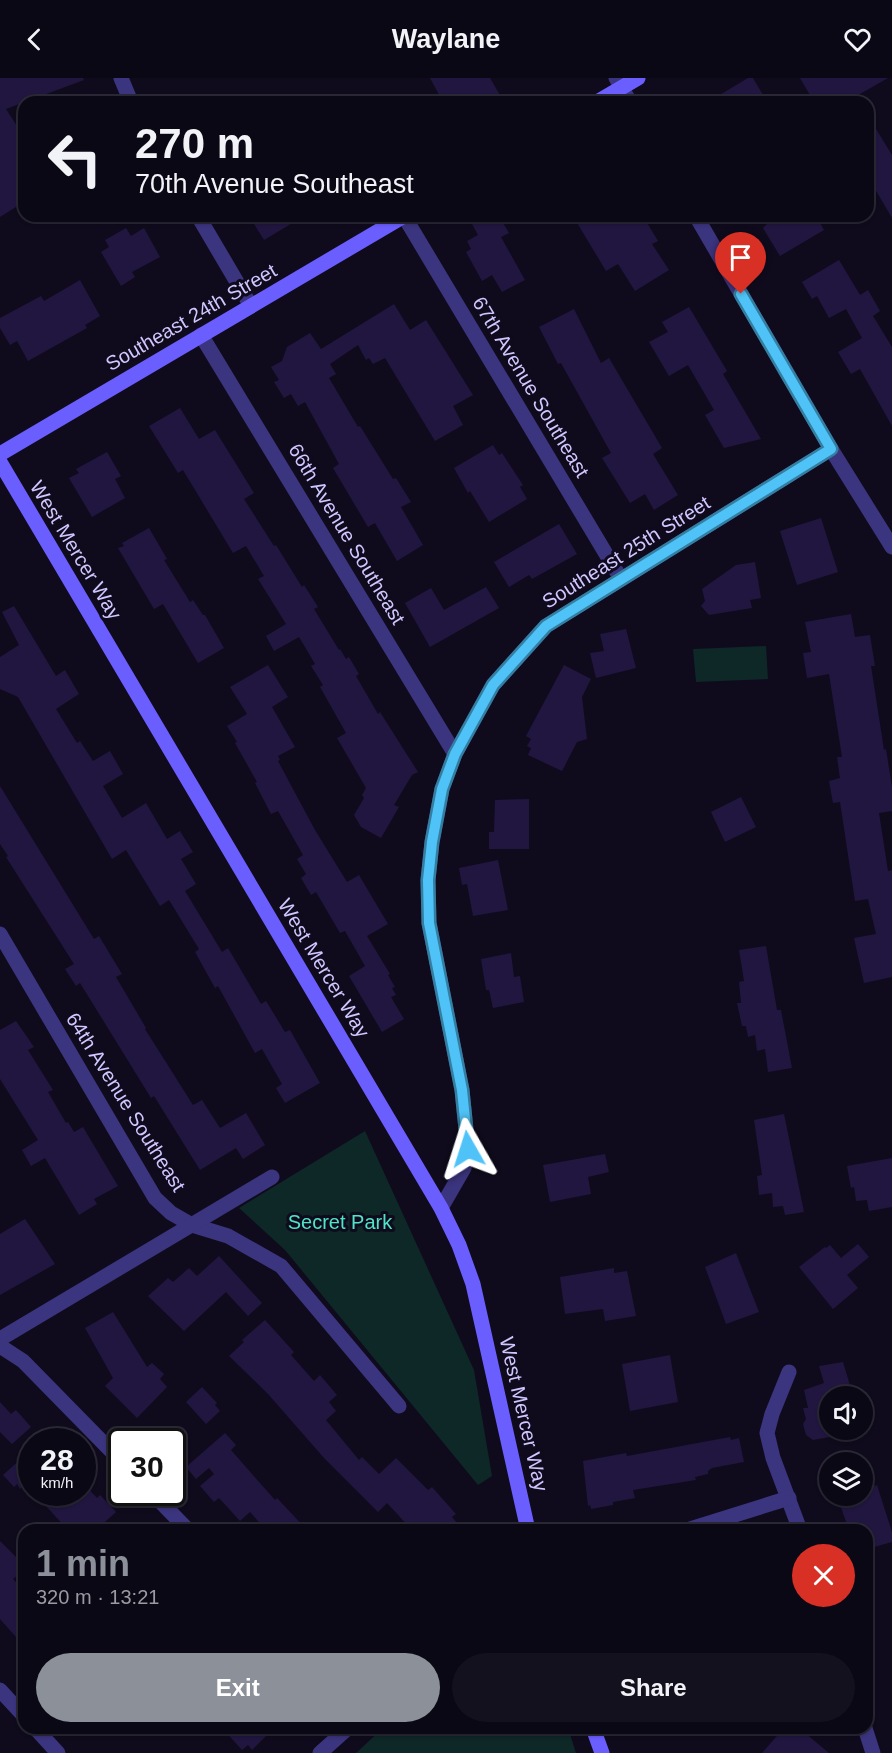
<!DOCTYPE html>
<html lang="en">
<head>
<meta charset="utf-8">
<style>
  :root { --surface:#0b0816; --page:#14111f; --text:#f1f3f6; --muted:#9a9aa1; --line:#2b2935; --accent:#8c9099 }
  body { margin:0; font-family:Arial,sans-serif; background:var(--page); color:var(--text); height:100vh; display:flex; flex-direction:column; font-size:22px; white-space:nowrap }
  * { box-sizing:border-box; margin:0 }
  p { font-size:20px; color:var(--muted) }
  .icon { flex:none; width:33px; height:33px; fill:none; stroke:currentColor; stroke-width:2; stroke-linecap:round; stroke-linejoin:round }
  .map { position:relative; flex:1; overflow:hidden }
  .details { position:absolute; left:18px; top:1446px; width:855px; height:210px; display:flex; flex-direction:column; background:var(--surface); border-radius:18px; box-shadow:0 2px 4px #0004,0 0 0 2px var(--line) }
  .details>* { flex:none }
  .top-card { position:absolute; left:18px; top:18px; width:856px; height:126px; border-radius:18px; box-shadow:0 2px 4px #0004,0 0 0 2px var(--line); background:#0b0816; color:var(--text); overflow:hidden }
  .tools { position:absolute; left:819px; top:1308px; display:grid; gap:12px }
  .tools a { display:grid; place-items:center; width:54px; height:54px; border-radius:50%; background:var(--surface); box-shadow:0 2px 4px #0004,0 0 0 2px var(--line); font-size:30px }
  .speed { position:absolute; left:18px; top:1350px; display:flex; gap:12px; font-size:30px; font-weight:700; text-align:center }
  .speed>* { display:grid; place-content:center; width:78px; height:78px; border-radius:50%; background:var(--surface); box-shadow:0 2px 4px #0004,0 0 0 2px var(--line); line-height:1 }
  .speed small { font-size:15px; font-weight:400 }
  .speed .limit { border:3px solid #111; border-radius:9px; background:#fff; color:#111 }
  .pin { position:absolute; display:grid; place-items:center; width:51px; height:51px; color:#fff; margin:-62px -26px; border-radius:50% 50% 50% 0; rotate:-45deg; box-shadow:0 0 6px #0007 }
  .pin .icon { rotate:45deg }
  .me { position:absolute; width:66px; margin:-33px; rotate:354deg; stroke-linejoin:round; filter:drop-shadow(0 0 4px #0008) }
  .turn { display:flex; align-items:center; gap:21px; height:126px; padding:0 18px; font-size:27px }
  .turn .icon { width:78px; height:78px; stroke-width:2.5 }
  .turn b { display:block; font-size:42px; line-height:51px }
  .round { display:grid; place-items:center; flex:none; width:63px; height:63px; border-radius:32px; background:var(--page) }
  .head { display:flex; align-items:center; justify-content:space-between; height:102px; padding:0 18px }
  h1 { font-size:36px; font-weight:700; line-height:45px; color:var(--accent) }
  .button { display:flex; gap:12px; margin-top:auto; padding:12px 18px }
  .button a { flex:1; height:69px; border-radius:36px; background:var(--accent); color:#fff; font-size:24px; font-weight:700; line-height:69px; text-align:center }
  .button a+a { background:var(--page); color:var(--text) }
  header { display:flex; justify-content:space-between; align-items:center; height:78px; padding:0 18px; background:var(--surface); font-size:27px; font-weight:700 }
  .map>svg:first-child { display:block }
  .green { fill:#0e2727 }
  .building { fill:#21163f }
  .lines { fill:none; stroke-linecap:round; stroke-linejoin:round }
  .street { stroke:#3b347e; stroke-width:15 }
  .secondary { stroke:#6b5eff; stroke-width:15 }
  .route-casing { stroke:#337fa1; stroke-width:15 }
  .route { stroke:#4fc3f7; stroke-width:10 }
  .labels { text-anchor:middle; dominant-baseline:central; stroke-width:6; stroke-linejoin:round; paint-order:stroke }
  .street-label { font-size:20px; fill:#d0c7ff; stroke:#0f0b1d }
  .park-label { font-size:20px; fill:#4fe3c7; stroke:#0f0b1d }
</style>
</head>
<body>
<header><svg class="icon" aria-label="back" viewBox="0 0 24 24"><path d="M15 5l-7 7 7 7"/></svg>Waylane<svg class="icon" aria-label="heart" viewBox="0 0 24 24"><path d="M12 20l-8-8c-3-5 5-10 8-4 3-6 11-1 8 4z"/></svg></header>
<div class="map">
<svg width="892" height="1675" viewBox="0 0 892 1675">
  <rect width="100%" height="100%" fill="#0f0b1d"/>
  <g class="green">
    <polygon points="766,568 768,601 696,604 693,571"/>
    <polygon points="365,1053 474,1292 492,1398 478,1407 285,1172 239,1130"/>
    <polygon points="383,1650 568,1650 576,1675 356,1675"/>
  </g>
  <g class="building">
    <polygon points="0,0 83,0 84,2 6,31 24,59 24,97 21,98 24,103 24,124 0,139"/>
    <polygon points="430,0 490,0 504,24 443,24"/>
    <polygon points="748,0 753,0 767,24 708,24"/>
    <polygon points="800,0 888,0 846,24 814,24"/>
    <polygon points="868,38 892,77 892,140 868,99"/>
    <polygon points="249,138 304,138 264,162"/>
    <polygon points="487,138 499,138 509,155 501,159 525,202 502,214 492,197 482,203 466,174 471,171 467,163 478,157 472,146"/>
    <polygon points="573,138 643,138 658,163 652,166 669,192 635,213 618,186 606,193"/>
    <polygon points="762,138 816,138 824,152 780,178 763,150 767,146"/>
    <polygon points="126,150 131,158 144,150 160,179 132,194 135,199 121,208 101,174 109,169 105,162"/>
    <polygon points="839,182 860,217 868,212 880,233 873,238 892,269 892,348 860,291 851,296 838,274 862,260 846,231 829,240 817,218 812,221 802,204"/>
    <polygon points="80,202 100,238 85,247 87,250 28,283 17,263 10,267 0,250 0,240 41,218 44,223"/>
    <polygon points="394,226 410,252 426,242 473,317 453,328 463,347 435,363 385,280 373,286 369,280 366,282 358,267 330,286 336,296 329,300 358,349 360,348 393,401 396,400 411,424 401,429 423,467 397,483 375,445 368,449 333,390 339,386 305,324 298,328 291,316 284,320 274,304 279,302 271,289 282,283 287,269 310,255 321,271"/>
    <polygon points="689,229 727,293 723,296 761,361 724,370 705,337 714,332 688,287 669,298 649,264 668,254 662,244"/>
    <polygon points="574,231 601,285 609,280 662,370 653,376 678,417 654,432 645,416 630,425 602,380 611,375 561,285 558,286 539,249"/>
    <polygon points="180,330 199,361 215,352 254,415 244,421 274,468 276,467 302,509 304,507 318,529 314,531 339,572 340,571 346,581 349,579 359,596 356,598 378,636 380,634 418,694 412,697 394,727 399,729 381,760 361,749 354,737 364,720 362,717 366,710 337,660 346,655 320,609 323,607 311,588 315,586 299,559 274,573 266,558 286,546 258,501 264,498 246,468 233,475 183,392 178,395 149,348"/>
    <polygon points="493,367 499,377 502,375 523,407 520,409 527,421 489,444 470,413 468,415 454,390"/>
    <polygon points="107,374 121,398 115,401 125,420 92,439 69,400 79,395 76,391"/>
    <polygon points="821,440 838,494 797,507 780,453"/>
    <polygon points="559,446 577,476 532,501 529,497 509,509 494,484"/>
    <polygon points="149,450 167,481 164,482 190,524 193,522 203,537 205,537 224,570 198,585 163,526 154,531 118,470 124,468 122,465"/>
    <polygon points="755,484 761,520 750,522 752,530 709,537 701,528 705,523 702,511 736,487"/>
    <polygon points="486,509 499,530 430,569 405,525 431,510 444,532"/>
    <polygon points="14,528 56,598 65,592 79,616 56,631 77,665 80,663 93,683 110,673 123,696 103,708 122,740 146,725 167,761 180,753 193,774 181,781 196,806 185,813 222,874 228,870 261,926 266,923 285,954 290,952 320,1005 285,1025 276,1010 282,1006 262,971 255,975 218,908 215,910 195,874 199,871 169,822 160,828 126,772 112,781 18,619 0,611 0,579 19,567 2,534"/>
    <polygon points="851,536 855,559 870,557 875,588 871,588 884,672 886,671 892,709 892,733 879,735 888,793 892,792 892,899 864,905 854,860 876,856 868,821 855,823 840,724 833,725 829,703 840,700 837,679 842,679 829,596 807,600 803,575 811,574 805,544"/>
    <polygon points="626,551 636,590 596,600 590,575 604,573 600,556"/>
    <polygon points="268,587 288,619 272,629 295,669 278,678 280,682 278,683 315,752 347,804 359,797 388,846 367,858 390,896 388,897 395,909 392,910 396,917 391,919 404,941 382,954 349,898 365,888 345,853 340,855 316,814 311,817 301,800 306,796 297,781 303,777 278,733 271,736 255,705 257,704 235,665 237,664 227,648 247,636 230,609"/>
    <polygon points="564,587 591,601 582,619 587,661 577,664 562,693 528,677 531,670 527,668 531,661 526,658"/>
    <polygon points="0,708 94,861 99,858 122,896 116,899 146,950 145,951 193,1027 202,1022 220,1050 246,1035 265,1067 243,1081 236,1070 200,1092 154,1018 151,1020 80,905 76,908 65,891 74,886 6,779 8,778 0,766"/>
    <polygon points="741,719 756,749 725,764 711,734"/>
    <polygon points="529,721 529,771 489,771 489,754 494,754 495,722"/>
    <polygon points="498,782 508,832 473,838 467,806 462,807 459,790"/>
    <polygon points="766,868 777,932 781,932 792,990 768,994 765,971 757,973 755,957 748,959 746,948 742,948 737,925 741,925 739,904 744,903 739,872"/>
    <polygon points="511,875 514,899 520,898 524,924 493,930 489,912 486,912 481,881"/>
    <polygon points="16,943 34,969 28,972 53,1012 48,1014 66,1045 68,1044 74,1054 83,1049 118,1108 94,1121 97,1126 79,1137 45,1080 31,1088 22,1072 38,1062 0,1001 0,952"/>
    <polygon points="784,1036 804,1134 785,1137 783,1128 773,1129 772,1115 759,1117 757,1098 762,1097 754,1042"/>
    <polygon points="605,1076 609,1094 588,1099 591,1116 550,1124 543,1087"/>
    <polygon points="892,1080 892,1129 869,1133 867,1122 856,1123 854,1109 851,1110 847,1088"/>
    <polygon points="25,1141 55,1186 0,1217 0,1156"/>
    <polygon points="858,1166 869,1179 847,1197 858,1210 833,1231 799,1189 825,1169 826,1170 830,1167 841,1180"/>
    <polygon points="736,1175 759,1234 726,1246 705,1189"/>
    <polygon points="219,1178 262,1225 248,1238 226,1214 184,1253 148,1218 168,1200 173,1204 189,1190 197,1198"/>
    <polygon points="614,1190 614,1195 627,1193 636,1238 605,1243 603,1231 565,1236 560,1199"/>
    <polygon points="113,1234 147,1289 152,1285 164,1296 160,1301 167,1309 137,1340 105,1308 113,1300 85,1250"/>
    <polygon points="265,1242 294,1274 291,1277 314,1303 320,1297 337,1317 329,1324 336,1333 326,1342 359,1382 362,1379 379,1396 396,1380 428,1412 432,1409 456,1436 452,1439 463,1452 412,1452 387,1425 378,1434 324,1380 268,1316 229,1278 244,1264 242,1262"/>
    <polygon points="670,1277 678,1324 630,1333 622,1286"/>
    <polygon points="843,1284 851,1311 848,1312 850,1318 830,1318 830,1359 813,1362 806,1357 803,1346 806,1341 803,1330 808,1330 804,1312 824,1305 819,1288"/>
    <polygon points="202,1309 217,1325 215,1327 220,1333 206,1346 186,1324"/>
    <polygon points="0,1324 11,1336 16,1332 31,1349 12,1366 0,1354"/>
    <polygon points="225,1355 236,1367 231,1372 275,1422 277,1420 307,1452 266,1452 250,1434 240,1443 219,1420 214,1424 200,1408 214,1396 209,1390 196,1401 186,1389"/>
    <polygon points="730,1359 731,1362 739,1360 744,1384 712,1390 708,1393 708,1396 695,1399 696,1402 633,1412 635,1420 613,1424 613,1427 591,1431 590,1427 588,1428 583,1383 626,1375 627,1378"/>
    <polygon points="32,1371 32,1400 20,1411 17,1406 14,1409 3,1397"/>
    <polygon points="83,1405 97,1420 100,1417 116,1434 96,1452 68,1452 33,1414 82,1414"/>
    <polygon points="877,1407 892,1454 892,1464 867,1471 867,1452 849,1452 837,1418 862,1418 862,1412"/>
    <polygon points="0,1463 24,1487 24,1492 13,1501 24,1513 24,1568 0,1541"/>
    <polygon points="222,1650 274,1650 252,1672 248,1667 242,1672"/>
    <polygon points="784,1650 799,1650 829,1675 762,1675"/>
  </g>
  <g class="lines">
    <g class="street">
      <polyline points="121,0 131,24"/>
      <polyline points="616,0 630,24"/>
      <polyline points="198,138 251,228"/>
      <polyline points="404,138 621,501"/>
      <polyline points="696,138 831,371 892,469"/>
      <polyline points="201,257 455,676"/>
      <polyline points="0,856 155,1120 171,1135 192,1147 228,1158 281,1188 399,1328"/>
      <polyline points="441,1130 464,1090 468,1071 462,1012 429,845 428,802 432,764 442,711 455,676 493,607 546,548 831,371"/>
      <polyline points="0,1261 272,1099"/>
      <polyline points="0,1268 23,1283 122,1384"/>
      <polyline points="789,1294 772,1336 767,1355 773,1380 800,1452"/>
      <polyline points="151,1414 188,1452"/>
      <polyline points="687,1452 789,1420"/>
      <polyline points="0,1612 24,1638"/>
      <polyline points="35,1650 58,1675"/>
      <polyline points="865,1650 873,1675"/>
      <polyline points="320,1675 348,1650"/>
    </g>
    <g class="secondary">
      <polyline points="597,24 638,0"/>
      <polyline points="0,376 404,138"/>
      <polyline points="0,384 441,1130 459,1167 473,1206 528,1452"/>
      <polyline points="593,1650 602,1675"/>
    </g>
  </g>
  <g class="lines">
    <g class="route-casing">
      <polyline id="route" points="468,1071 462,1012 429,845 428,802 432,764 442,711 455,676 493,607 546,548 831,371 741,216"/>
    </g>
    <use href="#route" class="route"/>
  </g>
  <g class="labels">
    <g class="street-label">
      <text transform="translate(191 239) rotate(-30)">Southeast 24th Street</text>
      <text transform="translate(531 309) rotate(59)">67th Avenue Southeast</text>
      <text transform="translate(347 456) rotate(59)">66th Avenue Southeast</text>
      <text transform="translate(76 472) rotate(59)">West Mercer Way</text>
      <text transform="translate(626 474) rotate(-32)">Southeast 25th Street</text>
      <text transform="translate(324 890) rotate(59)">West Mercer Way</text>
      <text transform="translate(126 1024) rotate(58)">64th Avenue Southeast</text>
      <text transform="translate(524 1336) rotate(77)">West Mercer Way</text>
    </g>
    <g class="park-label">
      <text x="340" y="1144">Secret Park</text>
    </g>
  </g>
</svg>
<div class="tools">
<a><svg class="icon" aria-label="sound" viewBox="0 0 24 24"><path d="M4 9h4l5-4v14l-5-4H4zM17 9q2 3 0 6"/></svg></a>
<a><svg class="icon" aria-label="layers" viewBox="0 0 24 24"><path d="M12 4l9 5-9 5-9-5zM3 14l9 5 9-5"/></svg></a>
</div>
<div class="speed"><div>28<small>km/h</small></div><div class="limit">30</div></div>
<div class="pin" style="left:741px;top:216px;background:#d93025"><svg class="icon" aria-label="arrive" viewBox="0 0 24 24"><path d="M6 21V4h12l-3 4 3 4H6"/></svg></div>
<svg class="me" style="left:468px;top:1071px" viewBox="-20 -20 40 40"><path d="M0-17L14 15 0 8-14 15z" fill="#4fc3f7" stroke="#fff" stroke-width="4"/></svg>
<div class="top-card">
<div class="turn"><svg class="icon" aria-label="left" viewBox="0 0 24 24"><path d="M17 20v-9H6M10 6l-5 5 5 5"/></svg><div><b>270 m</b>70th Avenue Southeast</div></div>
</div>
<section class="details">
<div class="head"><div><h1>1 min</h1><p>320 m · 13:21</p></div><a class="round" style="background:#d93025;color:#fff"><svg class="icon" aria-label="close" viewBox="0 0 24 24"><path d="M6 6l12 12M18 6L6 18"/></svg></a></div>
<div class="button"><a>Exit</a><a>Share</a></div>
</section>
</div>
</body>
</html>
